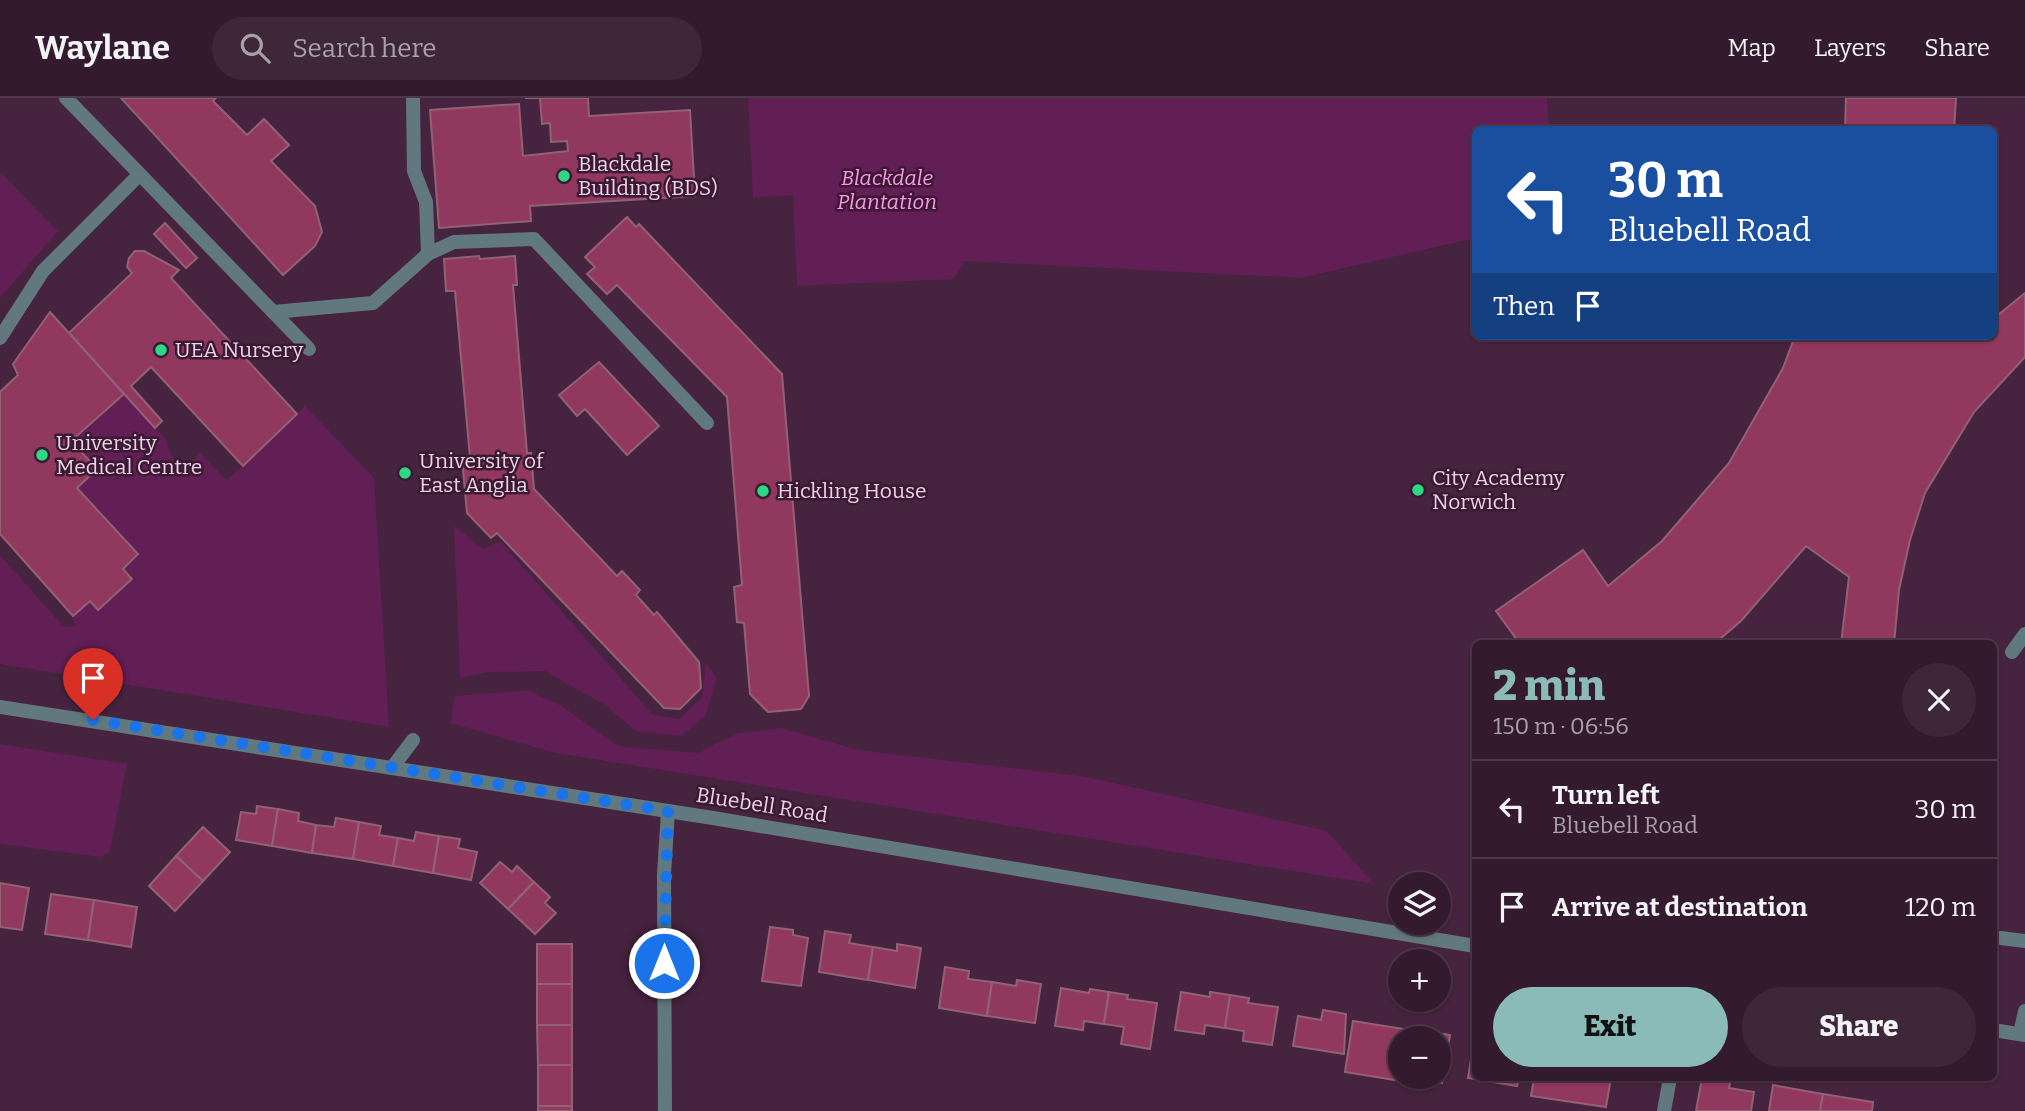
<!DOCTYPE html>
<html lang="en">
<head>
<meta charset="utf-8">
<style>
  :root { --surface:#341a2e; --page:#3f273a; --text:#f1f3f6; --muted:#a9a1aa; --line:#4e384a; --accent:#8bbbb9 }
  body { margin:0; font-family:Bitter,serif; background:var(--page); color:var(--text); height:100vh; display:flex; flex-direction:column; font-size:26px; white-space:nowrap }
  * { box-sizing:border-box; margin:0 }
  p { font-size:23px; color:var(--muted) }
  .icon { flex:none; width:38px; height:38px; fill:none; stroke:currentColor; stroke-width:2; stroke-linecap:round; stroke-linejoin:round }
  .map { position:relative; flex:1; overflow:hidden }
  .details { position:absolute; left:1472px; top:542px; width:525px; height:441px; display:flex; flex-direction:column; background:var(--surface); border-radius:10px; box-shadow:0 2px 5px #0004,0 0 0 2px var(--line) }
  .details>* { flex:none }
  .banner { position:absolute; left:1472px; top:28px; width:525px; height:214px; border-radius:10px; box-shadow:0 2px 5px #0004,0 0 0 2px var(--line); background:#1a4fa0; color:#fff; overflow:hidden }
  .controls { position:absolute; left:1388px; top:774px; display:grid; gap:14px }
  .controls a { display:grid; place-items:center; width:63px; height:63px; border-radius:50%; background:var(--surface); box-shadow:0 2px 5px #0004,0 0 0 2px var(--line); font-size:35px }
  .pin { position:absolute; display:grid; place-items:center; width:60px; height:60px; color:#fff; margin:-72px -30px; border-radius:50% 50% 50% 0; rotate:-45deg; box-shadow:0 0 7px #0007 }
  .pin .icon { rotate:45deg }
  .me { position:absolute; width:77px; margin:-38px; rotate:0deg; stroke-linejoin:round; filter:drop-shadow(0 0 5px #0008) }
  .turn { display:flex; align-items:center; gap:24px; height:147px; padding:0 21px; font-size:32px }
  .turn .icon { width:91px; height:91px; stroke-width:2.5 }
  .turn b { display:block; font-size:49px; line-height:60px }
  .then { display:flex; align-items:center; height:66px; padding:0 21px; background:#0003; gap:14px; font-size:26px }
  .round { display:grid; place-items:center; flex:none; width:74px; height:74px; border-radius:37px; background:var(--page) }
  .headline { display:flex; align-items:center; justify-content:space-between; height:119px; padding:0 21px }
  h1 { font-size:42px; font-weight:800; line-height:52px; color:var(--accent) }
  .cta { display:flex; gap:14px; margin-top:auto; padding:14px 21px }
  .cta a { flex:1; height:80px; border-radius:42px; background:var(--accent); color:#111; font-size:28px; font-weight:800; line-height:80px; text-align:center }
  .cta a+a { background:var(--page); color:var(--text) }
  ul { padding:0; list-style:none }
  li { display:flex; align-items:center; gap:21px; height:98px; padding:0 21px; border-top:2px solid var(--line) }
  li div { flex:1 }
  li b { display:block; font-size:26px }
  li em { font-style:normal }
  header { display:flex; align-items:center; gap:42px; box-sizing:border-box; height:98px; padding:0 35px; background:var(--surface); border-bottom:2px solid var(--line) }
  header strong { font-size:33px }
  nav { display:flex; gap:38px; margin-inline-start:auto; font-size:24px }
  .search { width:490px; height:63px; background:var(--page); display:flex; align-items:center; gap:18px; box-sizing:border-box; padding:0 24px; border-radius:38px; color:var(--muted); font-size:26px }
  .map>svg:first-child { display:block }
  .green { fill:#611f55 }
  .building { fill:#91385f; stroke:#926274; stroke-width:2 }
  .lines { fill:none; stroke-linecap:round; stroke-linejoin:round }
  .service { stroke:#60787e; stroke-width:14 }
  .minor { stroke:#60787e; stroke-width:14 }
  .tertiary { stroke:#60787e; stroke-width:14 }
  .route { stroke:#1a73e8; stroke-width:12; stroke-dasharray:0 21.6 }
  .poi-dot { fill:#2cd884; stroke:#3b1934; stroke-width:2.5 }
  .labels { text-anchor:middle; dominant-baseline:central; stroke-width:5; stroke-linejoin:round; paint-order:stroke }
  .poi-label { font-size:21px; fill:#ead3e3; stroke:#3b1934; text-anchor:start }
  .park-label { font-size:21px; font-style:italic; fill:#fe96e7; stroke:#3b1934 }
  .street-label { font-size:21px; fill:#ead3e3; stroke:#3b1934 }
</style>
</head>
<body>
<header>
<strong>Waylane</strong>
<div class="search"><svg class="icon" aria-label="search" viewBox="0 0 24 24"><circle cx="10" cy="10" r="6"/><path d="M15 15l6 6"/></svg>Search here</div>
<nav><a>Map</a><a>Layers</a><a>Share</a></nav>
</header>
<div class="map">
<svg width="2025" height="1013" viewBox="0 0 2025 1013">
  <rect width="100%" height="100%" fill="#46233e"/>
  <g class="green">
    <polygon points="748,0 1547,0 1549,31 1475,32 1475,140 1301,180 964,163 954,181 797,188 793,97 753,100"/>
    <polygon points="0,74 58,133 0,200"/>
    <polygon points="124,296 164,339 179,374 200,355 227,382 305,308 374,380 389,629 0,566 0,457 64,529 74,528 73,518 90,503 99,512 135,480 123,471 138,456 77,390 97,371 71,343"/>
    <polygon points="454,428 484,451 500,443 653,617 679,621 702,599 706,566 717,580 705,619 681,638 636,633 605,607 545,573 488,574 460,580"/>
    <polygon points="528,592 562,608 618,648 697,655 739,635 782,630 858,652 1088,679 1327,733 1374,786 556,655 450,625 455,598"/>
    <polygon points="0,646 127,666 110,753 102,759 0,746"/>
  </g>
  <g class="building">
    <polygon points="121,0 216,0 213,3 247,37 264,21 289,47 271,63 315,108 322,134 315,148 283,177"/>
    <polygon points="525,0 588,0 589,18 690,12 695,98 530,108 531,123 439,130 430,12 519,6 523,58 568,53 567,43 551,44 550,25 542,26 540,0"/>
    <polygon points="1846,0 1956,0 1954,32 1845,32"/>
    <polygon points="627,119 636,129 639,126 782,276 809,598 801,611 768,614 750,596 744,525 737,524 734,489 742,487 727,299 617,187 607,196 587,176 595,169 585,159"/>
    <polygon points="165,125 197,160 186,170 154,136"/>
    <polygon points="135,153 144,153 179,172 171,180 297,316 243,368 151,269 131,288 162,323 155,330 69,235 132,175 127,169 129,160"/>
    <polygon points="479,158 480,161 515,158 517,187 513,187 527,355 531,355 534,391 617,478 622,473 640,492 636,497 654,517 657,514 699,564 701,590 680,611 664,610 497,435 491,440 467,415 462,361 470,360 455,193 446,193 444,161"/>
    <polygon points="2025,195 2025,259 1974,314 1925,395 1910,442 1899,492 1894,546 1841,546 1849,479 1806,448 1741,523 1714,546 1520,546 1496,513 1583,452 1608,488 1662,443 1729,365 1783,270 1795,238 1960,238 1971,242 1975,238 1993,238 1993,221"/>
    <polygon points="50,214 124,296 71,343 97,371 77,390 138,456 123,471 132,481 98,512 90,503 73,518 0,436 0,294 18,277 13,266"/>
    <polygon points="599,264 659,328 627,357 585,311 577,318 559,297"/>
    <polygon points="257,708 278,711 272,748 236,742 241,714 256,716"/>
    <polygon points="278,711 299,715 298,723 316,727 312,755 272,748"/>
    <polygon points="336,720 359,724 353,761 312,755 316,727 334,729"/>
    <polygon points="359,724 381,728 379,737 398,740 393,768 353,761"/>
    <polygon points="203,729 230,754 203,783 176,758"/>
    <polygon points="416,734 439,738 433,775 393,768 398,740 414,743"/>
    <polygon points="439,738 460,741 458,750 477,754 471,782 433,775"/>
    <polygon points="176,758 203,783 175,813 149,788"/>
    <polygon points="500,764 512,774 517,768 534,784 508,811 480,785"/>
    <polygon points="534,784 550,799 545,805 556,815 535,836 508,811"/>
    <polygon points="0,785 29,790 22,832 0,829"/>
    <polygon points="51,796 94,802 88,842 45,836"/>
    <polygon points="94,802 137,809 131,849 88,842"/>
    <polygon points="770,829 793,832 793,837 808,840 801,888 762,883"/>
    <polygon points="825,833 851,837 849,845 873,849 868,882 819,874"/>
    <rect x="537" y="846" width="35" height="40"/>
    <polygon points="897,846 921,850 915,890 868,882 873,849 897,853"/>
    <polygon points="945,869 969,873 968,881 992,884 987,918 939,910"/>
    <polygon points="1017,882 1041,886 1035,925 987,918 992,884 1016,888"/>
    <rect x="537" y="886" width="35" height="41"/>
    <polygon points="1061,890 1089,895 1090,891 1109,894 1104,926 1084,923 1083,932 1055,928"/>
    <polygon points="1109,894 1128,897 1127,901 1157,905 1150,951 1121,946 1124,929 1104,926"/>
    <polygon points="1181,894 1210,899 1210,894 1230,897 1225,930 1205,927 1204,936 1175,932"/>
    <polygon points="1230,897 1249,900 1248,905 1278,909 1272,947 1243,943 1244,933 1225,930"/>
    <polygon points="1323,912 1346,916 1344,956 1293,948 1298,918 1321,922"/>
    <polygon points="1353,923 1404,931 1395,982 1345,974"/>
    <polygon points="537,927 572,927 572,967 538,967"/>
    <polygon points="1411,930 1450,937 1442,985 1404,978 1438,978 1438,940 1410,940"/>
    <polygon points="1475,936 1475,980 1519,980 1517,988 1468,980"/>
    <rect x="538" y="967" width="34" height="41"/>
    <polygon points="1534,980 1611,980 1606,1009 1531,998"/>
    <polygon points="1702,980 1731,980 1729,990 1754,994 1751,1013 1696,1013"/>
    <polygon points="1773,987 1823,996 1820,1013 1769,1013"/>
    <polygon points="1823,996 1873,1004 1872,1013 1820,1013"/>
    <rect x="538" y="1008" width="34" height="5"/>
  </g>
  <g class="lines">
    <g class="service">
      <polyline points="66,0 309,251"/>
      <polyline points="413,0 414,73 426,104 428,156"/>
      <polyline points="273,214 373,205 428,156 454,144 534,141 707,325"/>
      <polyline points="0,240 43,173 139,77"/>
      <polyline points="2012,554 2025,536"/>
      <polyline points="392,670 413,642"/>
      <polyline points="2001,840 2025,843"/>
      <polyline points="2020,936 2025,913"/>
    </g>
    <g class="minor">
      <polyline points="665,1013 664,776 668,713"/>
      <polyline points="1664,1013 1670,980"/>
    </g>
    <g class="tertiary">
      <polyline points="0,609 713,720 1475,848"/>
      <polyline points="1993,932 2025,937"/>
    </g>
  </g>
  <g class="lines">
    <polyline class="route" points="93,622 668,713 664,865"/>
  </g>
  <g class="poi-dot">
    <circle cx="564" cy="78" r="7"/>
    <circle cx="161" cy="252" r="7"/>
    <circle cx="42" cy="357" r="7"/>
    <circle cx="405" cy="375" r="7"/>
    <circle cx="1418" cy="392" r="7"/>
    <circle cx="763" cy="393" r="7"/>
  </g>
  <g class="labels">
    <g class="poi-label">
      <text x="578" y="66">Blackdale<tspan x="578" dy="24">Building (BDS)</tspan></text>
      <text x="175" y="252">UEA Nursery</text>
      <text x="56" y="345">University<tspan x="56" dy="24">Medical Centre</tspan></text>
      <text x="419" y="363">University of<tspan x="419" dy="24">East Anglia</tspan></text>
      <text x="1432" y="380">City Academy<tspan x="1432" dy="24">Norwich</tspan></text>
      <text x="777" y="393">Hickling House</text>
    </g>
    <g class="park-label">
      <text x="887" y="80">Blackdale<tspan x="887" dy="24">Plantation</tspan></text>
    </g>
    <g class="street-label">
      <text transform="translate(762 707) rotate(9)">Bluebell Road</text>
    </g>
  </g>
</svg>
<div class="controls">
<a><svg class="icon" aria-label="layers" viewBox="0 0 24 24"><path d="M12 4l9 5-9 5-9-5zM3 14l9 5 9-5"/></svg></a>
<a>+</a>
<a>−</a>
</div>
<div class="pin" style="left:93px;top:622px;background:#d93025"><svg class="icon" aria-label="arrive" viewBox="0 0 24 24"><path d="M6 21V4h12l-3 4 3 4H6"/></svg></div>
<svg class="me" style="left:664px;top:865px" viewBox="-20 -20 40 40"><circle r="17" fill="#1a73e8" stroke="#fff" stroke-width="3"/><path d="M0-11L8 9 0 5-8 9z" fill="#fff"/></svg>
<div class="banner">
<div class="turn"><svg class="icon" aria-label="left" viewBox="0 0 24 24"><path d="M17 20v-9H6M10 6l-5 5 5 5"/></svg><div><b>30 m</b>Bluebell Road</div></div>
<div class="then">Then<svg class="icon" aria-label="arrive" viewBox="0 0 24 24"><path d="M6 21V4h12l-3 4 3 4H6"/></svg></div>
</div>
<section class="details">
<div class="headline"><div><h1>2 min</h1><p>150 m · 06:56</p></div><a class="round"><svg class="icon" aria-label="close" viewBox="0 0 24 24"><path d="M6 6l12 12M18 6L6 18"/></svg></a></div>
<ul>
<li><svg class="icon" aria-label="left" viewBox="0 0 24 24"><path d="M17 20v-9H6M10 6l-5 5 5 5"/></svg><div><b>Turn left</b><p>Bluebell Road</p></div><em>30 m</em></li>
<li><svg class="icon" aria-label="arrive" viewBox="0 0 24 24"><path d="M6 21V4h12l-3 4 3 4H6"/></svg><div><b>Arrive at destination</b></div><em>120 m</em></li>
</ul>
<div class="cta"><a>Exit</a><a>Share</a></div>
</section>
</div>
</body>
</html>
